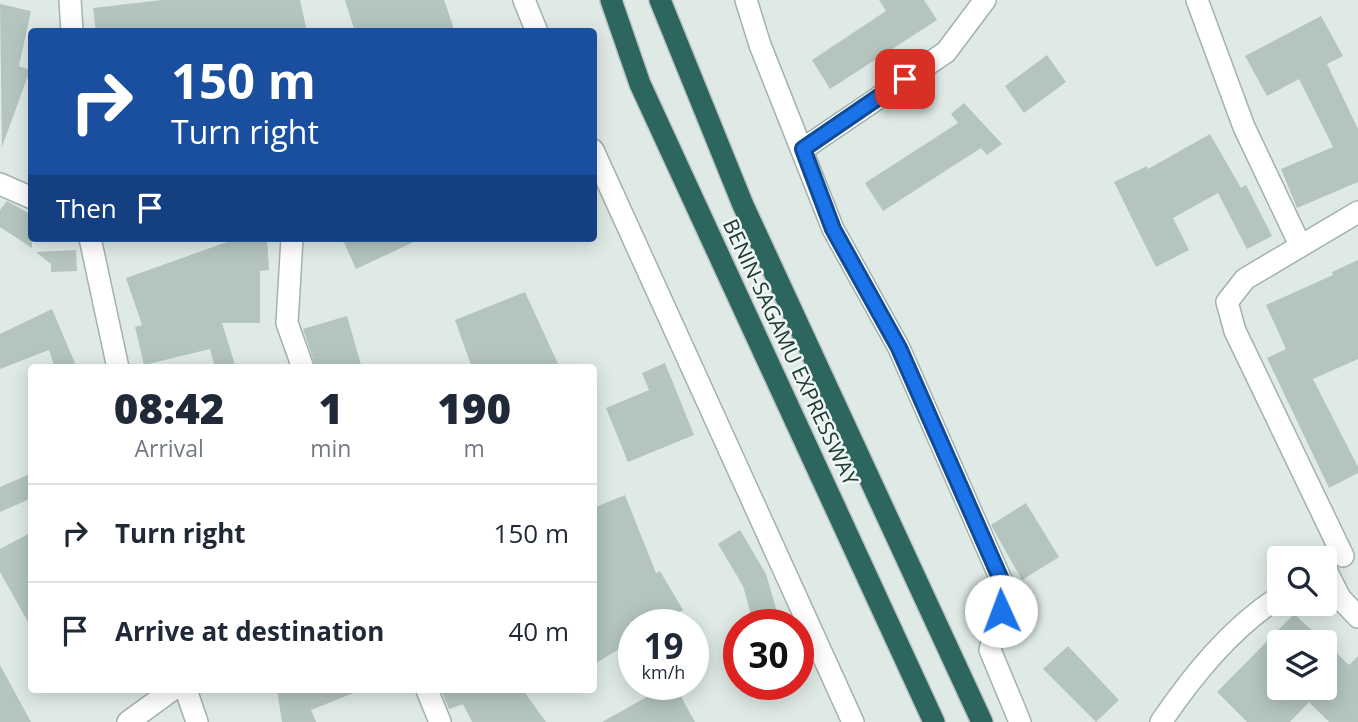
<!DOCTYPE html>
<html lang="en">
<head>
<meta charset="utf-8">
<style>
  :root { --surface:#fff; --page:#f2f2f3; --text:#1f2937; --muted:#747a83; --line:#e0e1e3 }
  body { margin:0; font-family:"Open Sans",sans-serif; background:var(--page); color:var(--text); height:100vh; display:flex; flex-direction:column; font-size:26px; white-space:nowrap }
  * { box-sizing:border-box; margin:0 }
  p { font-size:23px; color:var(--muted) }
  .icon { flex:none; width:38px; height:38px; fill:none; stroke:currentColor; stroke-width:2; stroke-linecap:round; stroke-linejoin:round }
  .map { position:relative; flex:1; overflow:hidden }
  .drawer { position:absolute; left:28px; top:364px; width:569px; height:329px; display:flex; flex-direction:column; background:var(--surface); border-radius:7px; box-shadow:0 4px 18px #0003 }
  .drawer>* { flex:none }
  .guide { position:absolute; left:28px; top:28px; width:569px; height:214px; border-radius:7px; box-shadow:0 4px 18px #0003; background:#1a4fa0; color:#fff; overflow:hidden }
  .tools { position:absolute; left:1267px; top:546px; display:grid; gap:14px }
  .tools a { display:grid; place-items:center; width:70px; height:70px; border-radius:7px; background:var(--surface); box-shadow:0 4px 18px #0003; font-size:35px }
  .speed { position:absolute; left:618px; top:609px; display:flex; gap:14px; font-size:35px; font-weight:700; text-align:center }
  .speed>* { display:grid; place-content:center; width:91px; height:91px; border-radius:50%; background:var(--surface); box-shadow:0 4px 18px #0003; line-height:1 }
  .speed small { font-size:18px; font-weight:400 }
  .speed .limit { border:10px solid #d22; background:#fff; color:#111 }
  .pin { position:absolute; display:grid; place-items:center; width:60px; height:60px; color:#fff; margin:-30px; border-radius:14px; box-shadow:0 4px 10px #0006 }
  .me { position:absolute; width:77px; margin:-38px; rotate:358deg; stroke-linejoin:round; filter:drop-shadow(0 0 5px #0008) }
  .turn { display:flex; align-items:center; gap:24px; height:147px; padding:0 28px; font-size:32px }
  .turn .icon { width:91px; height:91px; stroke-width:2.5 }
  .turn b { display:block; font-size:49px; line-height:60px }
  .then { display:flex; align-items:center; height:66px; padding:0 28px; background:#0003; gap:14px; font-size:26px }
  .eta { display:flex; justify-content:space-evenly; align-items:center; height:119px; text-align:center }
  .eta b { font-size:42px; font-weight:800; line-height:49px }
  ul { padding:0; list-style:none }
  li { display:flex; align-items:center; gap:21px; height:98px; padding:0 28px; border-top:2px solid var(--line) }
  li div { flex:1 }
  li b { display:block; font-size:26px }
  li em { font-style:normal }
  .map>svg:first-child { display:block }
  .building { fill:#b4c5bf }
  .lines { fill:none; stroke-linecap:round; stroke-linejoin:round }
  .minor-casing { stroke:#a2b2ad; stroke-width:24 }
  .highway-casing { stroke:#bcc4c2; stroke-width:24 }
  .minor { stroke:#fff; stroke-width:21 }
  .highway { stroke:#2c665f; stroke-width:21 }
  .route-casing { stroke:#114b97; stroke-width:18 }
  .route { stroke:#1a73e8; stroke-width:12 }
  .labels { text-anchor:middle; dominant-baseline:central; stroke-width:5; stroke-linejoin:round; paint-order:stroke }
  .street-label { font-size:21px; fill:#203a35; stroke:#eff7f4 }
</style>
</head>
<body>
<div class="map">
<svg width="1358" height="722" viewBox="0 0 1358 722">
  <rect width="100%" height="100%" fill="#dfeae6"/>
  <g class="building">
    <polygon points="162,0 300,0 307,32 96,32 93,8"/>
    <polygon points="345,0 444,0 455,32 355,32"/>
    <polygon points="879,0 924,0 937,20 830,89 812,60 886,11"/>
    <polygon points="0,4 31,11 19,66 30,70 2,147"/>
    <polygon points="1321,16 1343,56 1327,64 1358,129 1358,182 1297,208 1281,169 1333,147 1299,79 1267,96 1245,56"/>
    <polygon points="1047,55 1066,82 1024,113 1005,86"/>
    <polygon points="964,103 1002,144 987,155 981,148 883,211 865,183 958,123 951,114"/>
    <polygon points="1210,134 1241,188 1246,185 1272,236 1247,249 1218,193 1173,218 1189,250 1156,267 1114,182 1147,166 1148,169"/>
    <polygon points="7,201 32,215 32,248 0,227 0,210"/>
    <polygon points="226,238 267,238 269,270 260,271 260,323 222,323 236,368 215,368 210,349 144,365 135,327 142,325 126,278 227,242"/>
    <polygon points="342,238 422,238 356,269"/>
    <polygon points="76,250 77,271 51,272 51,264 36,252"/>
    <polygon points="1358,260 1358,359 1313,379 1358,467 1358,473 1329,488 1267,358 1286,349 1266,305 1333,275 1332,272"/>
    <polygon points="525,292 560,368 472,368 455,320"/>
    <polygon points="52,309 77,368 55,368 49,350 0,369 0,334"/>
    <polygon points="347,316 362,368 316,368 303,329"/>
    <polygon points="665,363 694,435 628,462 606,408 649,390 642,373"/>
    <polygon points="32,473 32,498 0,512 0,487"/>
    <polygon points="625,495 656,573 660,571 683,610 658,625 634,625 634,640 593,665 593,508"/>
    <polygon points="1026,503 1059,557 1022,580 991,525"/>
    <polygon points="740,530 766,574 781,625 754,625 743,586 718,544"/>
    <polygon points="32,532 32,629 0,572 0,549"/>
    <polygon points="1294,614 1325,642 1279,642 1279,688 1325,688 1325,642 1349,665 1358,656 1358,722 1329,722 1309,702 1290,722 1247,722 1217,692"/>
    <polygon points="1068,646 1119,700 1096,722 1043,669"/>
    <polygon points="0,665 31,722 0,722"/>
    <polygon points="670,684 674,684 695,722 602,722"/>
    <polygon points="277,690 361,690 311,710 316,722 282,722"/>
    <polygon points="441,690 523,690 546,722 472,722 463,704 449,709"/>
  </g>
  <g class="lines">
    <g class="minor-casing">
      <g id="minor">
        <polyline points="70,0 72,32"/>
        <polyline points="524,0 537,32"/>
        <polyline points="746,0 760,45 833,229 899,348 1006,591 990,650 1020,722"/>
        <polyline points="1197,0 1244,127 1300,245"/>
        <polyline points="803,149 946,52 985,0"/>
        <polyline points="593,150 853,722"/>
        <polyline points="0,184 32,198"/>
        <polyline points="90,238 118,368"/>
        <polyline points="292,238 287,323 303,368"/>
        <polyline points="1343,556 1235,331 1227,302 1245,279 1358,212"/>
        <polyline points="1325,568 1340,598 1358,617"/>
        <polyline points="186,690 197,722"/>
        <polyline points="427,690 440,722"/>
        <polyline points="128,722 172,690"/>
        <path d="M1161,722C1193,675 1231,628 1279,597"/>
      </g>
    </g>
    <g class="highway-casing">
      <g id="highway">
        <polyline points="611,0 640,84 934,722"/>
        <polyline points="660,0 743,205 982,722"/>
      </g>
    </g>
    <use href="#minor" class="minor"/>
    <use href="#highway" class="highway"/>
  </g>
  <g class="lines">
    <g class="route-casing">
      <polyline id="route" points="905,79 803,149 833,229 899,348 1006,591 1001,611"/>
    </g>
    <use href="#route" class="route"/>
  </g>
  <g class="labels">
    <g class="street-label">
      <text transform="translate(791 352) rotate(65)">BENIN-SAGAMU EXPRESSWAY</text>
    </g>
  </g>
</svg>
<div class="tools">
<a><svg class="icon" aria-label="search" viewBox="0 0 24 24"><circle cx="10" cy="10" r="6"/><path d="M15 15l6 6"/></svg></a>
<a><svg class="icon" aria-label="layers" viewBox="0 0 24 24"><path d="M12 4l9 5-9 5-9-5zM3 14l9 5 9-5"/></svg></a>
</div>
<div class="speed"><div>19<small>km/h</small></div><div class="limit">30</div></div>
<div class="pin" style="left:905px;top:79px;background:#d93025"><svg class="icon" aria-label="arrive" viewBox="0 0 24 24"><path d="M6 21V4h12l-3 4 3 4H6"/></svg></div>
<svg class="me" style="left:1001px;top:611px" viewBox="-20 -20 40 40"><circle r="19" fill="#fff"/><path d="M0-13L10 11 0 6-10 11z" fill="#1a73e8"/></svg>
<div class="guide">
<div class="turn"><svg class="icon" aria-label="right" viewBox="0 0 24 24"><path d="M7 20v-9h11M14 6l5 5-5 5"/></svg><div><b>150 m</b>Turn right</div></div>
<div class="then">Then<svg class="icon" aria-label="arrive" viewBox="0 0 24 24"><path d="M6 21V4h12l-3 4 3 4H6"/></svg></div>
</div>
<section class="drawer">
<div class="eta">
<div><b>08:42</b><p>Arrival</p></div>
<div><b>1</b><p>min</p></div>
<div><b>190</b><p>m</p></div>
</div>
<ul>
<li><svg class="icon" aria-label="right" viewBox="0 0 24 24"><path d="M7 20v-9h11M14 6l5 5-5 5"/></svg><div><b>Turn right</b></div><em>150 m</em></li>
<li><svg class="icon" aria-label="arrive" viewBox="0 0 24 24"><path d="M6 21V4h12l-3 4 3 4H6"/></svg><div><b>Arrive at destination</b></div><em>40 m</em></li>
</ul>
</section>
</div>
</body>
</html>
